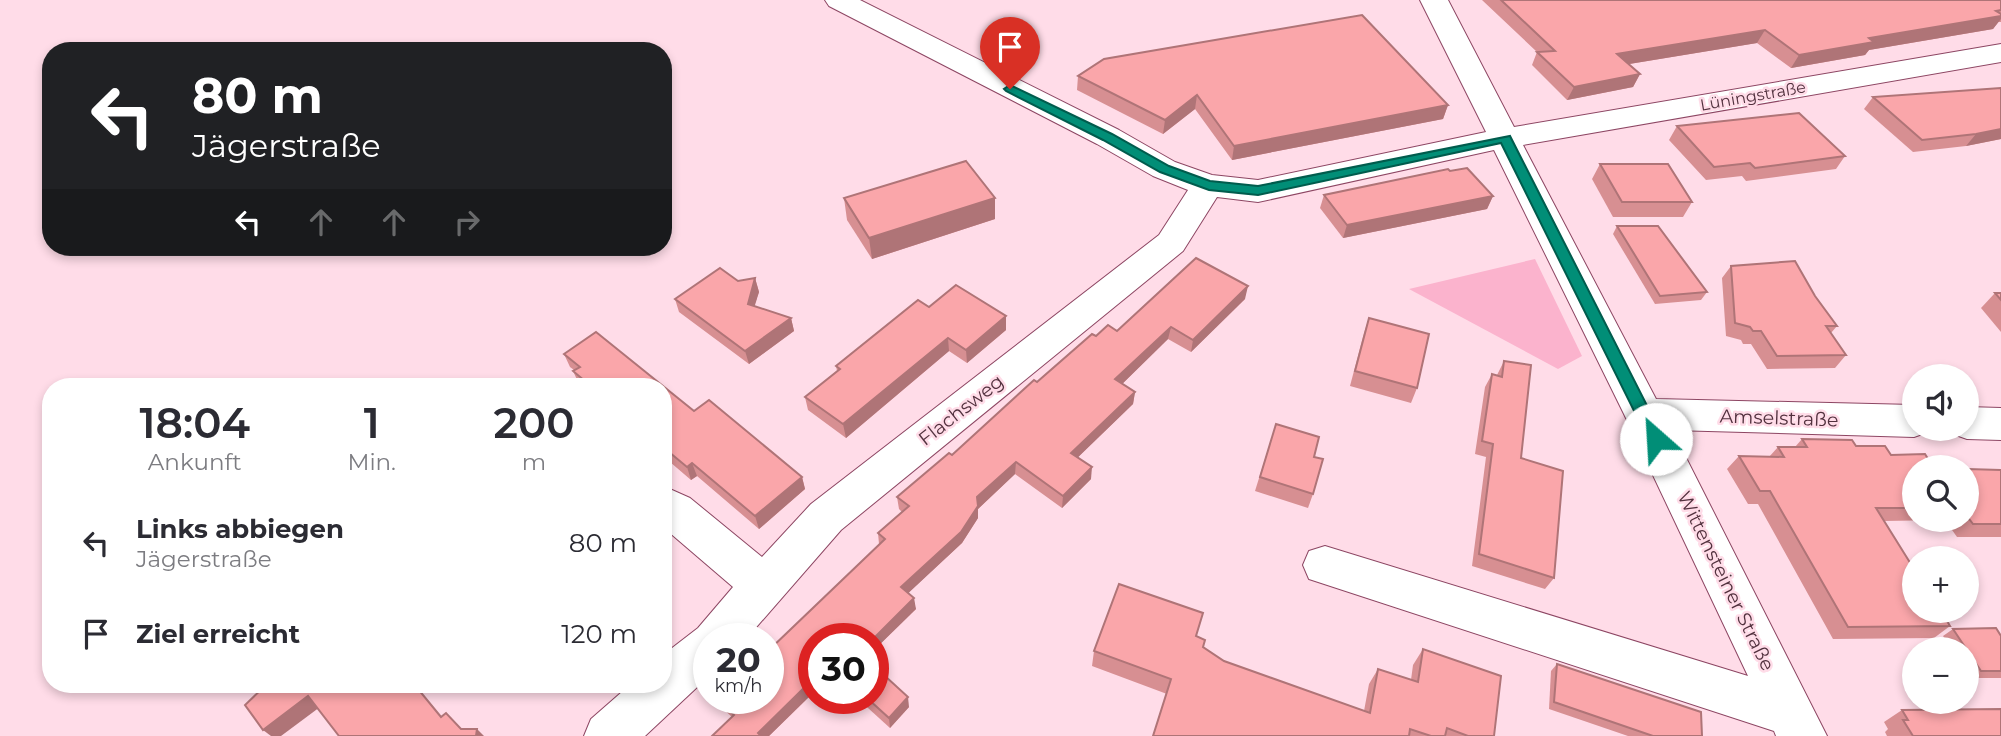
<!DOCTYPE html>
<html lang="de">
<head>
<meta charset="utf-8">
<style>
  :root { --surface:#fff; --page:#f7f7f7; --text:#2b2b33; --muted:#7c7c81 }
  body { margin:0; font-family:Montserrat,sans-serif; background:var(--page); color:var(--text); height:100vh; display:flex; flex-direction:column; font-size:26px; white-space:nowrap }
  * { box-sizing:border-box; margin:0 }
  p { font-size:23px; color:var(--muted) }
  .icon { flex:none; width:38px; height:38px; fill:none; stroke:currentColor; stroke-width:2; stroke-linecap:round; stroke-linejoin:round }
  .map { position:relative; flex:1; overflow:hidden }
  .side { position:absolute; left:42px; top:378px; width:630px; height:315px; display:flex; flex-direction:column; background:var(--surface); border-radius:28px; box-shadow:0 4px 10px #0003 }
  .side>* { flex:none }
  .guide { position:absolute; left:42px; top:42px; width:630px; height:214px; border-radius:28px; box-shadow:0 4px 10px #0003; background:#202124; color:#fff; overflow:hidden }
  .tools { position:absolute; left:1902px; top:364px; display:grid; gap:14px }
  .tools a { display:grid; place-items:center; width:77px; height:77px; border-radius:50%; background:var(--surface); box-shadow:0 4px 10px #0003; font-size:35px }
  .speed { position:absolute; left:693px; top:623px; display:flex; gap:14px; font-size:35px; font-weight:700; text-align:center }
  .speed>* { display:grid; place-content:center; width:91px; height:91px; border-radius:50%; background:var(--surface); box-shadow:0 4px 10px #0003; line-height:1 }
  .speed small { font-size:18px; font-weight:400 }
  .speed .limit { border:10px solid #d22; background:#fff; color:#111 }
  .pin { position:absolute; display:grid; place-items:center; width:60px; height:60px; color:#fff; margin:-72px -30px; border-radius:50% 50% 50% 0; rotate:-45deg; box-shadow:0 0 7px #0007 }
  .pin .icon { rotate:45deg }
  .me { position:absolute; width:77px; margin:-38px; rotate:334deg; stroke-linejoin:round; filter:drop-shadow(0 0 5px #0008) }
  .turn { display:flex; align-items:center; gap:24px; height:147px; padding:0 35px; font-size:32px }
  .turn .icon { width:91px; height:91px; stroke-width:2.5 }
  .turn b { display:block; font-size:49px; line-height:60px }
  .lanes { display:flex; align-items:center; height:66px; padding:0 35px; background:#0003; justify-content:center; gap:35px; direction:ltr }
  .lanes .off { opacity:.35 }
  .eta { display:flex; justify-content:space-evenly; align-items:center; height:119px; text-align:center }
  .eta b { font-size:42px; font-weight:600; line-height:49px }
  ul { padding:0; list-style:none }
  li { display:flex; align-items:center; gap:21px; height:91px; padding:0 35px }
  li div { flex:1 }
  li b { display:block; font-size:26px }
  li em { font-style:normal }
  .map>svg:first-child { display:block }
  .green { fill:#fbb3cd }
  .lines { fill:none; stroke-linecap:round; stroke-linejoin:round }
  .minor-casing { stroke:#8d4663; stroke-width:2 }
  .minor { fill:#fff; fill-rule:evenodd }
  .wall { fill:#d78f92 }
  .shaded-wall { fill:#af7477 }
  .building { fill:#faa6aa; stroke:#af7477; stroke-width:2 }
  .route { fill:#018e77; stroke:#015c4d; stroke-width:2 }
  .labels { text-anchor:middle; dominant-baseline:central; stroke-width:5; stroke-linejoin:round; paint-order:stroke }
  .far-street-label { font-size:16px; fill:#52313e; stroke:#ffdce8 }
  .street-label { font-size:19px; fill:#52313e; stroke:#ffdce8 }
</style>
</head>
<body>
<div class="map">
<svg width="2001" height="736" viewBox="0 0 2001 736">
  <rect width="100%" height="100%" fill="#ffdce8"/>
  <polygon class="green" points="1535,259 1582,356 1558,369 1409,289"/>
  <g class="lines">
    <g class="minor-casing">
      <g id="minor">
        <polygon points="825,0 860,0 1119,130 1175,162 1212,175 1258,180 1486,132 1420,0 1448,0 1514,127 2001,44 2001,62 1523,145 1656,399 1914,405 1914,429 1930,429 1928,432 1914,437 1672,430 1827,736 1776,736 1774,731 1309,579 1303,565 1309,551 1325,546 1748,676 1624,414 1494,150 1258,202 1217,197 1183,251 841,530 746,639 709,639 709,676 645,736 584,736 591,719 631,684 663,684 663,655 698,628 733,587 663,527 663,486 690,498 762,557 811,504 1159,235 1188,190 1153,176 1097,144 829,6"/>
        <polygon points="1967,407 2001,408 2001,440 1967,439 1953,434 1950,429 1967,429"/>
      </g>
    </g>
    <use href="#minor" class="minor"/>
  </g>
  <g class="wall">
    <polygon points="1482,0 2001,0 2001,22 1998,22 1993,29 1869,50 1865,55 1791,68 1757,43 1629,64 1640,74 1633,87 1567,100 1532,65 1537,52"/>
    <polygon points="1078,76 1448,105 1443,119 1232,160 1195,109 1163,134 1077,90"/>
    <polygon points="2001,88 2001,139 1966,146 1913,152 1864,109 1873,97"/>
    <polygon points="1677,126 1845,156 1836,169 1746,181 1742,176 1706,180 1669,140"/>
    <polygon points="1600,164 1692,202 1683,217 1613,217 1592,179"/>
    <polygon points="1450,171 1493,196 1487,209 1343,238 1320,208 1324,195"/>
    <polygon points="844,198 995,219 872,259 847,220"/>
    <polygon points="1617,226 1707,292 1701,300 1655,304 1613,234"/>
    <polygon points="1731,266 1815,296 1837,326 1831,333 1846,355 1835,368 1767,369 1751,344 1743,344 1741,340 1726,336 1722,278"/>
    <polygon points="755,278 759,292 754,306 791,318 794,331 749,364 679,312 675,299 738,281"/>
    <polygon points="1995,293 2001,293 2001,332 1981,308"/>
    <polygon points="1245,299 1191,352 1168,339 1122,384 1135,392 1133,404 1078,457 1091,479 1062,508 1015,474 978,509 978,518 962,543 908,593 916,609 873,651 873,639 814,639 814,692 769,736 712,736 732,717 721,707 717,698 768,698 879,544 878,533 902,512 899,509 897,497 952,455 1037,382 1096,336"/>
    <polygon points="929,307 1006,316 1006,330 967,363 949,351 846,438 808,410 805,397 837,371 836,366"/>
    <polygon points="1369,318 1417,388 1411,403 1350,386 1364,333"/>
    <polygon points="596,332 694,411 709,400 802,477 805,489 759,529 697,476 691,480 663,456 663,387 582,387 579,384 573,371 574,370 570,367 564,354"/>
    <polygon points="1504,361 1521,458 1554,578 1545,589 1472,566 1486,457 1475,454 1485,387 1492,374 1497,375"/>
    <polygon points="1276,424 1314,457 1313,494 1308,508 1255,491"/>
    <polygon points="1802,439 1856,446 1891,455 1914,467 1914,520 1967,520 1967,469 2001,470 2001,537 1957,537 1945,520 1884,521 1950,626 1934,638 1833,639 1758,504 1748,504 1727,469 1739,456 1769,457 1778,447 1795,447"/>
    <polygon points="1953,629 2001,636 2001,678 1970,678 1967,673 1967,649 1952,649 1943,636"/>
    <polygon points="1203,647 1224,661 1364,711 1369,684 1378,669 1411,680 1413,665 1423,649 1494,736 1153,736 1167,694 1092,666 1094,651"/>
    <polygon points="1557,664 1702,736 1628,736 1549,709 1551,671"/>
    <polygon points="857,698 873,698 909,707 890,728"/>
    <polygon points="1902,710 2001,736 1887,736 1885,732 1888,729 1884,722"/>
  </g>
  <g class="shaded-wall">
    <polygon points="2001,16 2001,19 1993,29 1869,50 1865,55 1791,68 1799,55 1869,38"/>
    <polygon points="1765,30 1757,43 1611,67 1617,54"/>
    <polygon points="1640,74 1633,87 1567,100 1574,87"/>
    <polygon points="1197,95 1195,109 1163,134 1165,120"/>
    <polygon points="1448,105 1443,119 1232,160 1234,146"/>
    <polygon points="2001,129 2001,139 1966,146 1976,134"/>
    <polygon points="1493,196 1487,209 1343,238 1347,225"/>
    <polygon points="995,198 995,219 872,259 869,238"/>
    <polygon points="755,278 759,292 751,318 748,304"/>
    <polygon points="1248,286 1245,299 1191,352 1193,340"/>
    <polygon points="1006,316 1006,330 967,363 966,350"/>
    <polygon points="791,318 794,331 749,364 745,351"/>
    <polygon points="1171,327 1168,339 1114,392 1115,379"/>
    <polygon points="948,338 949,351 846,438 843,424"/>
    <polygon points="1135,392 1133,404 1070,465 1071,453"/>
    <polygon points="1016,462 1015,474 978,509 978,518 962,543 902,599 901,587 977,497"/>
    <polygon points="692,463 697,476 691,480 687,467"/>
    <polygon points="1092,467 1091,479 1062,508 1063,496"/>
    <polygon points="802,477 805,489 759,529 755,516"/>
    <polygon points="914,598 916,609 873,651 873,639"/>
    <polygon points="814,678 814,692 769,736 759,736 758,733"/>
    <polygon points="558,684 571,684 563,691"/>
    <polygon points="308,696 320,707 281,736 271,736 263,730"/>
    <polygon points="908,697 909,707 890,728 889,718"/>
    <polygon points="477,729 484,736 476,736"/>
  </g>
  <g class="building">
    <polygon points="1501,0 2001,0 2001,10 1996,11 2001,14 2001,16 1869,38 1874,42 1799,55 1765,30 1617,54 1640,74 1574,87 1537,52 1555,51"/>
    <polygon points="1362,15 1448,105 1234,146 1197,95 1165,120 1078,76 1104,59"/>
    <polygon points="2001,88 2001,129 1976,134 1922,140 1873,97"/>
    <polygon points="1799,113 1845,156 1755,168 1750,163 1714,167 1677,126"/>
    <polygon points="966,161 995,198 869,238 844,198"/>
    <polygon points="1600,164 1668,164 1692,202 1622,202"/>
    <polygon points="1467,168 1493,196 1347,225 1324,195 1448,169 1450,171"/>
    <polygon points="1617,226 1658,226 1707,292 1660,296"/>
    <polygon points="1196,258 1248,286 1193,340 1171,327 1115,379 1135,392 1071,453 1092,467 1063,496 1016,462 977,497 978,506 961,532 901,587 914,598 873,639 814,639 814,678 758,733 761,736 712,736 734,715 718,698 768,698 768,651 885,539 878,533 909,506 897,497 949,453 952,455 1034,380 1037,382 1092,334 1096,336 1108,325 1117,331"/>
    <polygon points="1795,261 1815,296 1837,326 1826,326 1846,355 1777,356 1761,331 1753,331 1750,327 1735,323 1731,266"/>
    <polygon points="720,268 738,281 755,278 748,304 791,318 745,351 675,299"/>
    <polygon points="956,285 1006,316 966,350 948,338 843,424 805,397 840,369 836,366 918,300 929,307"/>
    <polygon points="1995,293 2001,293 2001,300"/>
    <polygon points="1369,318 1429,334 1417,388 1355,371"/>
    <polygon points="596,332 694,411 709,400 802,477 755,516 692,463 687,467 663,447 663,387 592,387 573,371 580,367 564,354"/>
    <polygon points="1504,361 1531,365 1521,458 1563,471 1554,578 1479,554 1493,444 1482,441 1492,374 1502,377"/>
    <polygon points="1276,424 1319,437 1314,457 1323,459 1313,494 1260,477"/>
    <polygon points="1802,439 1852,440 1856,446 1885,446 1891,455 1925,454 1933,467 1914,467 1914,508 1876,508 1914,569 1914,611 1941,611 1950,626 1848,627 1770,491 1760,491 1739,456 1784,457 1778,447 1807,447"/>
    <polygon points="1967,469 2001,470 2001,524 1973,524 1967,516"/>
    <polygon points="1119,584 1203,613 1196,636 1205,640 1203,647 1224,661 1370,713 1378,669 1418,682 1423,649 1501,676 1494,736 1468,736 1447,728 1445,736 1431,736 1410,729 1409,736 1153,736 1171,679 1094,651"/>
    <polygon points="1996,628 2001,636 2001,671 1981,671 1953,629"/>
    <polygon points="1557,664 1701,712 1702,736 1653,736 1554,702"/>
    <polygon points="873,665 908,697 889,718 867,698 873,698"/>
    <polygon points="267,684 414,684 441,717 446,713 461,729 477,729 476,736 339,736 308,696 263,730 245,705"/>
    <polygon points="2001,709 2001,736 1913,736 1903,720 1908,720 1902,710"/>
  </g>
  <polygon class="route" points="1010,85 1112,134 1169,166 1210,181 1258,186 1510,136 1664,439 1662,443 1650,443 1501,143 1258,195 1209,190 1160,172 1103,140 1006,91 1004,89"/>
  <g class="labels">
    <g class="far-street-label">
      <text transform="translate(1753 96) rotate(-10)">Lüningstraße</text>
    </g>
    <g class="street-label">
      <text transform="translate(961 410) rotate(-38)">Flachsweg</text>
      <text transform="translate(1779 418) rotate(2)">Amselstraße</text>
      <text transform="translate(1726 581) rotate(64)">Wittensteiner Straße</text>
    </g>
  </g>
</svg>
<div class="tools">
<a><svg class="icon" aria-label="sound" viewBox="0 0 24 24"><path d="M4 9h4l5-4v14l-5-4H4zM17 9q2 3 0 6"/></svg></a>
<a><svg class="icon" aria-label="search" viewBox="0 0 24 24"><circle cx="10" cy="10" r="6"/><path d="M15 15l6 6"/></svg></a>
<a>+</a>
<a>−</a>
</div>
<div class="speed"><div>20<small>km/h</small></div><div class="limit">30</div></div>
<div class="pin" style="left:1010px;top:89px;background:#d93025"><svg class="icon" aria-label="arrive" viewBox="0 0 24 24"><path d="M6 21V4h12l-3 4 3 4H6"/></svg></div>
<svg class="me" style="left:1656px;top:439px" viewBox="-20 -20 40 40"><circle r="19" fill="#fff"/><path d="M0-13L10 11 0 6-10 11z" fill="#018e77"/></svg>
<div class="guide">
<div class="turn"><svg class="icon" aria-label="left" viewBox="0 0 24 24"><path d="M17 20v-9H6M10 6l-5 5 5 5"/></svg><div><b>80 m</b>Jägerstraße</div></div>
<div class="lanes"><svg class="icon" aria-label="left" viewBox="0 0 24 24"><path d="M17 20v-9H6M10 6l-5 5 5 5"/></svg><svg class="icon off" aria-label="ahead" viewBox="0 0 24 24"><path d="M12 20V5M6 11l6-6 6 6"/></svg><svg class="icon off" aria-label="ahead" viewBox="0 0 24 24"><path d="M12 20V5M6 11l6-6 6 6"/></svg><svg class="icon off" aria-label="right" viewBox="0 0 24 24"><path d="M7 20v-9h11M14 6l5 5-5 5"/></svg></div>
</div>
<section class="side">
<div class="eta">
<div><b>18:04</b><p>Ankunft</p></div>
<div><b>1</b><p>Min.</p></div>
<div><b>200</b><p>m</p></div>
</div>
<ul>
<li><svg class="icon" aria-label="left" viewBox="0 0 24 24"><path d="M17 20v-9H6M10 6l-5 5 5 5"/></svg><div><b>Links abbiegen</b><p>Jägerstraße</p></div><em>80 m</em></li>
<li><svg class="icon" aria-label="arrive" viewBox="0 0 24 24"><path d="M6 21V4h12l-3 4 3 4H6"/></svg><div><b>Ziel erreicht</b></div><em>120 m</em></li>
</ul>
</section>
</div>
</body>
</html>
